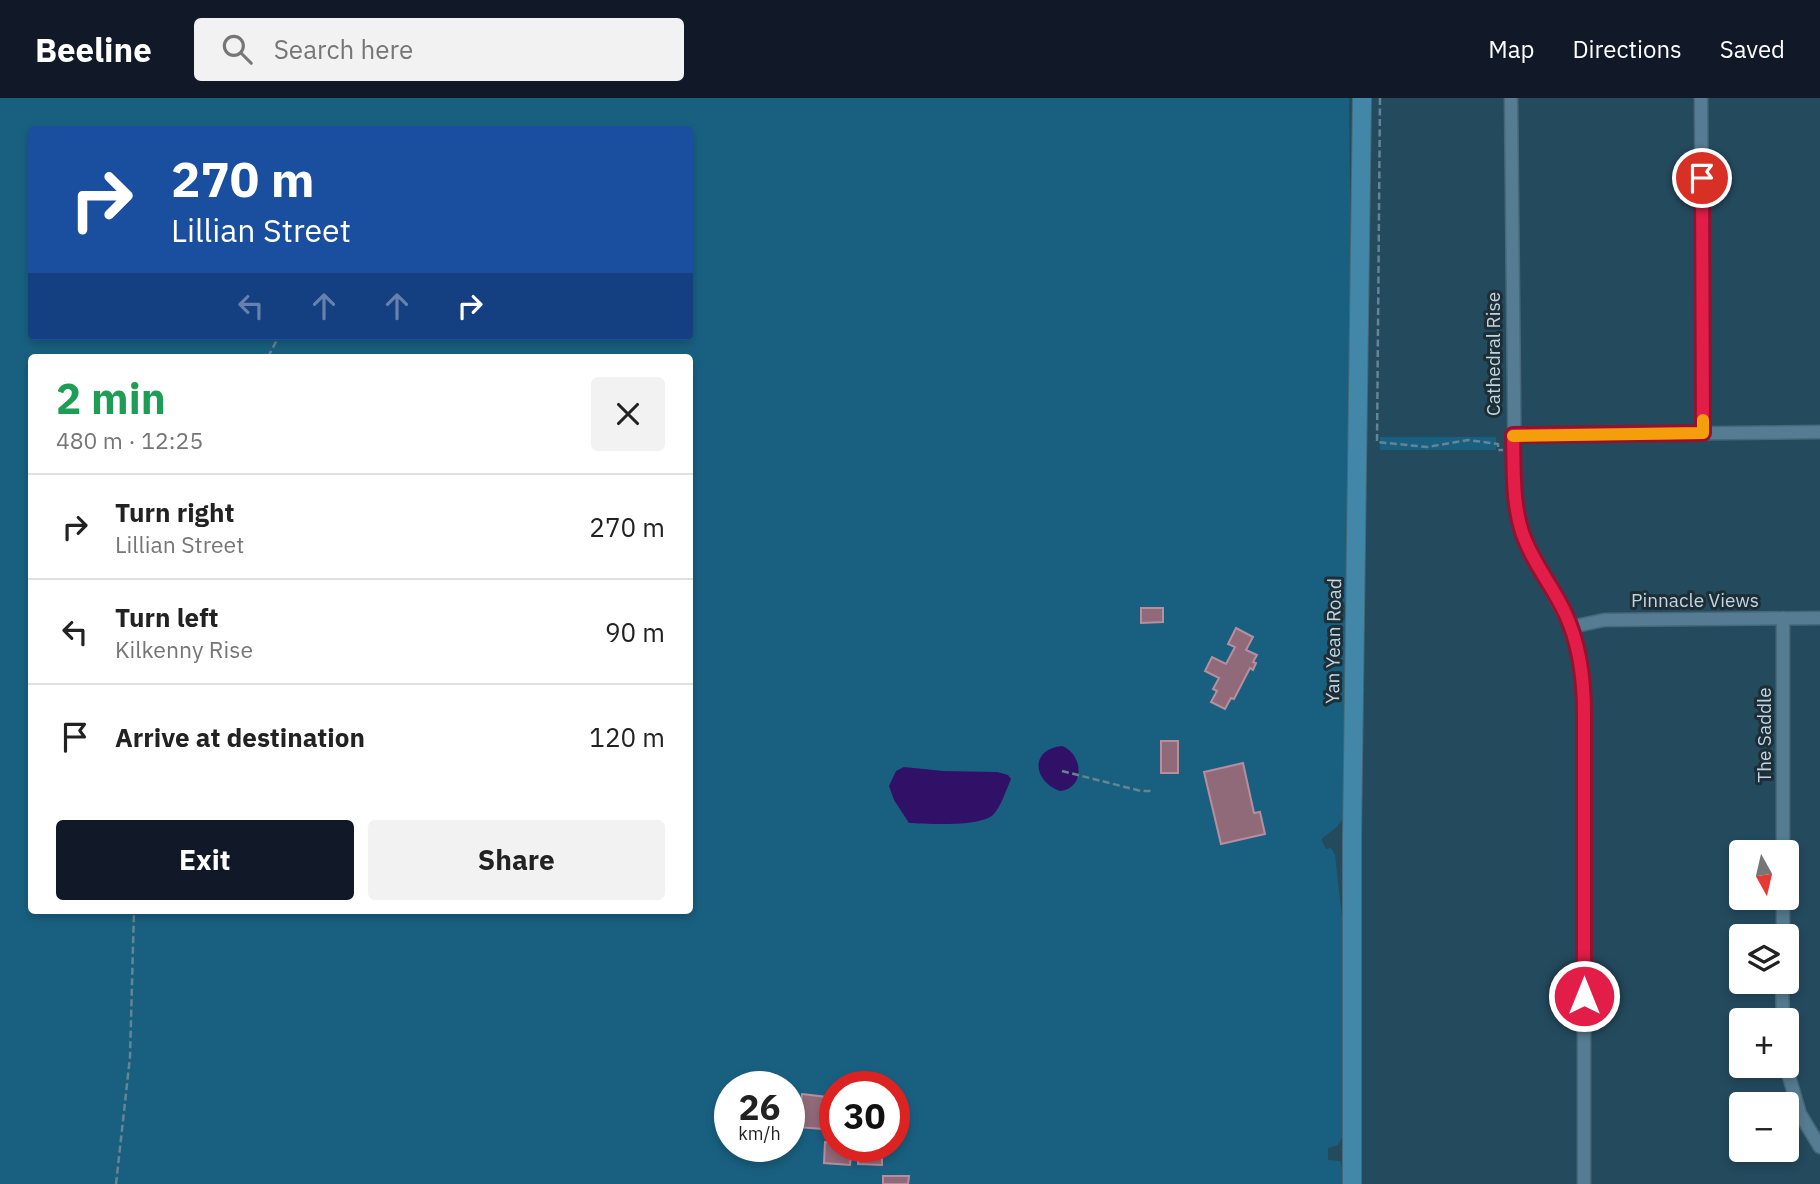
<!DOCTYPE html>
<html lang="en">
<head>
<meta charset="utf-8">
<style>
  :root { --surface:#fff; --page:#f2f2f2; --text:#222; --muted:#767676; --line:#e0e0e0; --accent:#111827 }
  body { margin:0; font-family:"IBM Plex Sans",sans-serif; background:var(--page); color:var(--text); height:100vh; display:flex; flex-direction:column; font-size:26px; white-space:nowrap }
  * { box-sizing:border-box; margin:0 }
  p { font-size:23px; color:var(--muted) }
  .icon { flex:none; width:38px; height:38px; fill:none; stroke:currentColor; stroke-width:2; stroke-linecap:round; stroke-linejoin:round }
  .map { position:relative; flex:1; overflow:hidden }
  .details { position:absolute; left:28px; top:256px; width:665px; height:560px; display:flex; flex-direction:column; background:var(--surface); border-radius:7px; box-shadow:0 4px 10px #0003 }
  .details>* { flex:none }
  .hud { position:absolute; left:28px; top:28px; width:665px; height:214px; border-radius:7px; box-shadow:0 4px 10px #0003; background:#1a4fa0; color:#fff; overflow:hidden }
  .needle { width:46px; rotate:172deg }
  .buttons { position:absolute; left:1729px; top:742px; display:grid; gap:14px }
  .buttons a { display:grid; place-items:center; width:70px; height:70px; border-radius:7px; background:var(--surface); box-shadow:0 4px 10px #0003; font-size:35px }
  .speed { position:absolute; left:714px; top:973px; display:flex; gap:14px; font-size:35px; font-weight:700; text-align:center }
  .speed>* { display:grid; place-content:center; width:91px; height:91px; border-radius:50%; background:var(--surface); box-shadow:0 4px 10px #0003; line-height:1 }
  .speed small { font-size:18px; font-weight:400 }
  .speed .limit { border:10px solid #d22; background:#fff; color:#111 }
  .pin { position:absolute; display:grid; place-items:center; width:60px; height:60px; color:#fff; margin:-30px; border:4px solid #fff; border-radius:50%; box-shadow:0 2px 7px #0007 }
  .me { position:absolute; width:77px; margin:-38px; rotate:0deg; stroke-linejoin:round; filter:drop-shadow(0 0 5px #0008) }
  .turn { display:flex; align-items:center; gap:24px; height:147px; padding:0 28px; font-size:32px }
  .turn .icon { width:91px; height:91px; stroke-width:2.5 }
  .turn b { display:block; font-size:49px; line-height:60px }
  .lanes { display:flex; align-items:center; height:66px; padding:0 28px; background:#0003; justify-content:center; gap:35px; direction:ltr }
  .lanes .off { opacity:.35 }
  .round { display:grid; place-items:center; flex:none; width:74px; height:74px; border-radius:7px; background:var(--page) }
  .overview { display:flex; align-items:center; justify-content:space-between; height:119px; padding:0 28px }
  h1 { font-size:42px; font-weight:800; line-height:52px; color:#1e9e55 }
  .button { display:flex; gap:14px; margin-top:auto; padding:14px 28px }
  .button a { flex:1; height:80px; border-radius:7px; background:var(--accent); color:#fff; font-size:28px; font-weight:800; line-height:80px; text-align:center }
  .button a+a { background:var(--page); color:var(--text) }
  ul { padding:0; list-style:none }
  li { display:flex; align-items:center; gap:21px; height:105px; padding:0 28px; border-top:2px solid var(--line) }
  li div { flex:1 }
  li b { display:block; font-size:26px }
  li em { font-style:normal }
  header { display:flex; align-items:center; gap:42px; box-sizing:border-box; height:98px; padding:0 35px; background:var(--accent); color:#fff }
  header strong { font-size:33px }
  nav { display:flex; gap:38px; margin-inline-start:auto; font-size:24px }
  .search { width:490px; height:63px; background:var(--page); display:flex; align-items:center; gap:18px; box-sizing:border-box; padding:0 24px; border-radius:7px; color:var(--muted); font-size:26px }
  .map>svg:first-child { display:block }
  .green { fill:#196080; fill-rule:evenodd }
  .water { fill:#311167 }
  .building { fill:#916a7a; stroke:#b78e9e; stroke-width:2 }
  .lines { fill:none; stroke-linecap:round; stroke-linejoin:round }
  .minor-casing { stroke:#466878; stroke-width:15 }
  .secondary-casing { stroke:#466878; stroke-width:20 }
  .path { stroke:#658494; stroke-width:2.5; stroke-dasharray:7 3.5; stroke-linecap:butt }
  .minor { stroke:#557c92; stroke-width:12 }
  .secondary { stroke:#4287a8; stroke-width:18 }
  .route-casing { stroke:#92132f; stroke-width:18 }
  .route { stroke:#e11d48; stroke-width:12 }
  .slow { stroke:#f59e0b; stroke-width:12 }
  .labels { text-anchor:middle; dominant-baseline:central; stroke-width:6; stroke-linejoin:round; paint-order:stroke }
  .street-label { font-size:19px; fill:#c1d5e1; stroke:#1d2e37 }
</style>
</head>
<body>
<header>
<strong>Beeline</strong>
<div class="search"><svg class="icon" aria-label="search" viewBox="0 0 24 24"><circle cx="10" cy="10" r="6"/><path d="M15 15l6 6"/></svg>Search here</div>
<nav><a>Map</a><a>Directions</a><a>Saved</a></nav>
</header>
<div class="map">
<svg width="1820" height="1086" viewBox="0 0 1820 1086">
  <rect width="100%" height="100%" fill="#244a5e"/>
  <g class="green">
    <path d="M0,0H1349L1351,176L1348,504L1323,515L1324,526L1347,521L1344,719L1337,729L1321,741L1326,751L1331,750L1335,757L1344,838L1342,1040L1338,1047L1328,1050V1062L1340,1063L1343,1072L1342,1086H0ZM32,32H690V238H32ZM32,259H690V812H32ZM730,989H789V1048H730ZM835,989H894V1048H835Z"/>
    <rect x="1380" y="339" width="116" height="13"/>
  </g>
  <g class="water">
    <path d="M1062,648C1083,656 1086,690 1060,693C1033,684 1029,651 1062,648Z"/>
    <path d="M904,669L943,673L997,674L1008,677L1011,681C1006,692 1001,709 993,717C980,729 927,726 909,725L894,702L889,688L896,673Z"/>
  </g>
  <g class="building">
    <polygon points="1141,510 1163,510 1163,524 1141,525"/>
    <polygon points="1236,530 1253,539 1246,552 1257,557 1253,564 1256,565 1253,572 1250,570 1234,601 1231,600 1225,611 1211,604 1217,593 1213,591 1219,580 1205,573 1212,559 1226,566 1235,549 1228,546"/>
    <rect x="1161" y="643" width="17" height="32"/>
    <polygon points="1243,665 1254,715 1260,714 1265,736 1221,746 1204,674"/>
    <polygon points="802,996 835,1000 835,1032 798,1029"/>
    <polygon points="825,1044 835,1045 835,1048 852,1048 850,1067 824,1065"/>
    <polygon points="858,1051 882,1052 882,1067 858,1066"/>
    <polygon points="883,1078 909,1078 908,1086 883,1086"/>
  </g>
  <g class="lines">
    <g class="minor-casing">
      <g id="minor">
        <polyline points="1511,0 1515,400 1518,417 1528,450 1571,529 1579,557 1584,593 1584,1086"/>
        <polyline points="1701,0 1703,335"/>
        <polyline points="1513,337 1820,334"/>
        <polyline points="1571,529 1604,522 1820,520"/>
        <polyline points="1783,754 1783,520"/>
        <polyline points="1783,838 1783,800"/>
        <polyline points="1782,884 1783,922"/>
        <polyline points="1786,968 1800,1016 1820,1049"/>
      </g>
    </g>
    <g class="secondary-casing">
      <polyline id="secondary" points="1352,1086 1352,739 1362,0"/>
    </g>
    <g class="path">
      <polyline points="1380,0 1377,344 1427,349 1468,342 1498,346 1498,352 1503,352"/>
      <polyline points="268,259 279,238"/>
      <polyline points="1062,673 1141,693 1154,693"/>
      <polyline points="116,1086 130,959 134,812"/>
    </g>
    <use href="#minor" class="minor"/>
    <use href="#secondary" class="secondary"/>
  </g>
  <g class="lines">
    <g class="route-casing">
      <path id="route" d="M1584,898V615C1584,580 1580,547 1565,515C1552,487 1532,464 1522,434C1512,403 1514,369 1513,337L1703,335L1702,80"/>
    </g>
    <use href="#route" class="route"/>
    <polyline class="slow" points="1513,338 1703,335 1703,322"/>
  </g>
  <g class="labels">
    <g class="street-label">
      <text transform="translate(1493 256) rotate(-90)">Cathedral Rise</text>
      <text x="1695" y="502">Pinnacle Views</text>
      <text transform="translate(1333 543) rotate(-89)">Yan Yean Road</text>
      <text transform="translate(1764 637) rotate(-90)">The Saddle</text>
    </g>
  </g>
</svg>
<div class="buttons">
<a><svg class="needle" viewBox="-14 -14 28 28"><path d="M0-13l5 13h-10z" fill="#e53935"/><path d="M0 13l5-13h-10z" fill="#767676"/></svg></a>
<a><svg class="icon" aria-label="layers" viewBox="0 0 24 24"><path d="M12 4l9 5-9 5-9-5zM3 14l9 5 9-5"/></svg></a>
<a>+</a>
<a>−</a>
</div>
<div class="speed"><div>26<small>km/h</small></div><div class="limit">30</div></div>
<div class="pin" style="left:1702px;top:80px;background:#d93025"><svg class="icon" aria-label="arrive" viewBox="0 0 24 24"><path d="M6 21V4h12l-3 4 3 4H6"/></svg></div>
<svg class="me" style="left:1584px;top:898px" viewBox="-20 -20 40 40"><circle r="17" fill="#e11d48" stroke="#fff" stroke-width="3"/><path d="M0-11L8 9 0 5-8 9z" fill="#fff"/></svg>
<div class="hud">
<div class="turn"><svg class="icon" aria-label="right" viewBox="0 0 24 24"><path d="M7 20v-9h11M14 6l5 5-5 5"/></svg><div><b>270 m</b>Lillian Street</div></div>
<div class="lanes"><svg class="icon off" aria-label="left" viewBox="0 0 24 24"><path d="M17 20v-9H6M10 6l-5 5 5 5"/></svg><svg class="icon off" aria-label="ahead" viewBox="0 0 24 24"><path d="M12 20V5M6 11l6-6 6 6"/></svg><svg class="icon off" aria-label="ahead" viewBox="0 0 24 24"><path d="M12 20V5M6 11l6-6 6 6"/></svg><svg class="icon" aria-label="right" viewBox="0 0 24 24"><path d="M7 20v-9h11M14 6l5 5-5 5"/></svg></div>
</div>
<section class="details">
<div class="overview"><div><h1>2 min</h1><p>480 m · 12:25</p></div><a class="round"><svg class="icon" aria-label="close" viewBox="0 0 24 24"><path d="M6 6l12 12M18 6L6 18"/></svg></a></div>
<ul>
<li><svg class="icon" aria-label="right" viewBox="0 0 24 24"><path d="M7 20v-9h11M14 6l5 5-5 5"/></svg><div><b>Turn right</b><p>Lillian Street</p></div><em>270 m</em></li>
<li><svg class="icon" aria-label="left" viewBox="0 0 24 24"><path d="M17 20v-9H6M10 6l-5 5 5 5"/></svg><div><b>Turn left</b><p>Kilkenny Rise</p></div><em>90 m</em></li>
<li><svg class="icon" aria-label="arrive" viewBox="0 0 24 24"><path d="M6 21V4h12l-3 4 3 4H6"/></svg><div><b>Arrive at destination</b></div><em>120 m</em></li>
</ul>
<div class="button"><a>Exit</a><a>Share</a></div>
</section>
</div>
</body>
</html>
